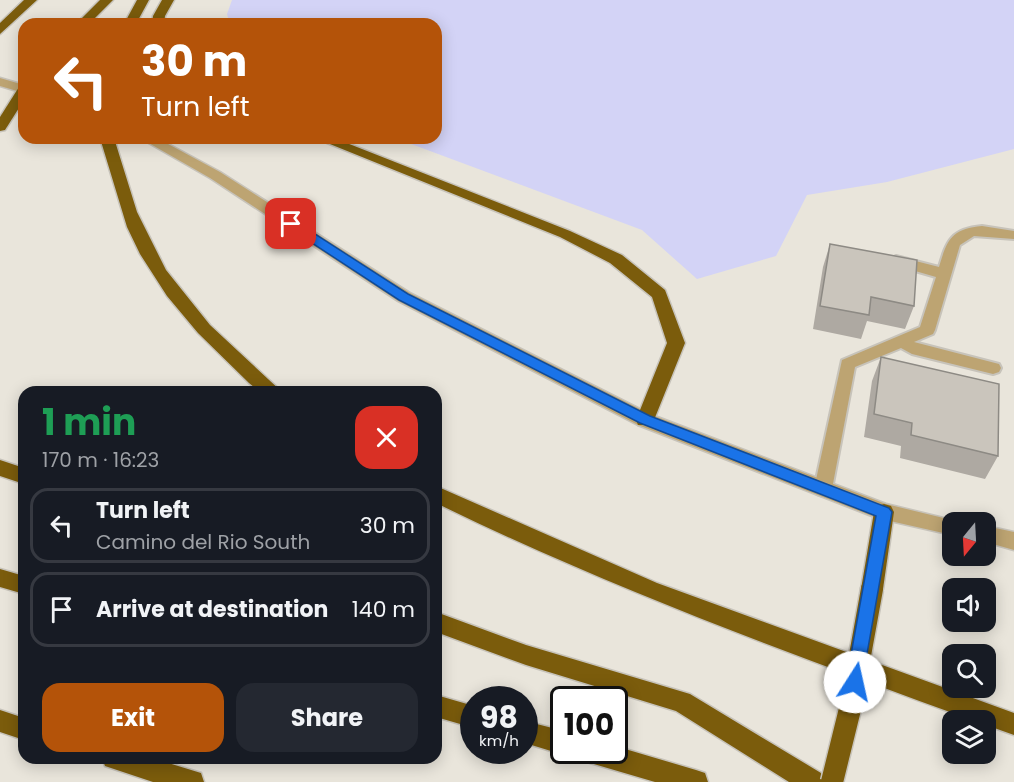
<!DOCTYPE html>
<html lang="en">
<head>
<meta charset="utf-8">
<style>
  :root { --surface:#171b24; --page:#242831; --text:#f1f3f6; --muted:#9ea1a6; --line:#363941; --accent:#b45309 }
  body { margin:0; font-family:Poppins,sans-serif; background:var(--page); color:var(--text); height:100vh; display:flex; flex-direction:column; font-size:22px; white-space:nowrap }
  * { box-sizing:border-box; margin:0 }
  p { font-size:20px; color:var(--muted) }
  .icon { flex:none; width:33px; height:33px; fill:none; stroke:currentColor; stroke-width:2; stroke-linecap:round; stroke-linejoin:round }
  .map { position:relative; flex:1; overflow:hidden }
  .side { position:absolute; left:18px; top:386px; width:424px; height:378px; display:flex; flex-direction:column; background:var(--surface); border-radius:18px; box-shadow:0 3px 15px #0003 }
  .side>* { flex:none }
  .guide { position:absolute; left:18px; top:18px; width:424px; height:126px; border-radius:18px; box-shadow:0 3px 15px #0003; background:#b45309; color:#fff; overflow:hidden }
  .needle { width:39px; rotate:198deg }
  .buttons { position:absolute; left:942px; top:512px; display:grid; gap:12px }
  .buttons a { display:grid; place-items:center; width:54px; height:54px; border-radius:12px; background:var(--surface); box-shadow:0 3px 15px #0003; font-size:30px }
  .speed { position:absolute; left:460px; top:686px; display:flex; gap:12px; font-size:30px; font-weight:700; text-align:center }
  .speed>* { display:grid; place-content:center; width:78px; height:78px; border-radius:50%; background:var(--surface); box-shadow:0 3px 15px #0003; line-height:1 }
  .speed small { font-size:15px; font-weight:400 }
  .speed .limit { border:3px solid #111; border-radius:9px; background:#fff; color:#111 }
  .pin { position:absolute; display:grid; place-items:center; width:51px; height:51px; color:#fff; margin:-26px; border-radius:12px; box-shadow:0 3px 9px #0006 }
  .me { position:absolute; width:66px; margin:-33px; rotate:10deg; stroke-linejoin:round; filter:drop-shadow(0 0 4px #0008) }
  .turn { display:flex; align-items:center; gap:21px; height:126px; padding:0 24px; font-size:27px }
  .turn .icon { width:78px; height:78px; stroke-width:2.5 }
  .turn b { display:block; font-size:42px; line-height:51px }
  .round { display:grid; place-items:center; flex:none; width:63px; height:63px; border-radius:18px; background:var(--page) }
  .headline { display:flex; align-items:center; justify-content:space-between; height:102px; padding:0 24px }
  h1 { font-size:36px; font-weight:700; line-height:45px; color:#1e9e55 }
  .primary-button { display:flex; gap:12px; margin-top:auto; padding:12px 24px }
  .primary-button a { flex:1; height:69px; border-radius:18px; background:var(--accent); color:#fff; font-size:24px; font-weight:700; line-height:69px; text-align:center }
  .primary-button a+a { background:var(--page); color:var(--text) }
  ul { padding:0; list-style:none }
  li { display:flex; align-items:center; gap:18px; height:75px; margin:0 12px 9px; padding:0 12px; border:3px solid var(--line); border-radius:18px }
  li div { flex:1 }
  li b { display:block; font-size:22px }
  li em { font-style:normal }
  .map>svg:first-child { display:block }
  .green { fill:#d3d3f6 }
  .lines { fill:none; stroke-linecap:round; stroke-linejoin:round }
  .service-casing { stroke:#c7c3ba; stroke-width:4 }
  .tertiary-casing { stroke:#c7c3ba; stroke-width:3 }
  .motorway-casing { stroke:#c7c3ba; stroke-width:3 }
  .service { fill:#bda472; fill-rule:evenodd }
  .tertiary { fill:#bda472; fill-rule:evenodd }
  .motorway { fill:#7b5c0c; fill-rule:evenodd }
  .motorway-bridge-casing { stroke:#c7c3ba; stroke-width:25; stroke-linecap:butt }
  .motorway-bridge { stroke:#7b5c0c; stroke-width:22 }
  .wall { fill:#aea9a2 }
  .building { fill:#cac5bc; stroke:#8d8a84; stroke-width:1.5 }
  .route { fill:#1a73e8; stroke:#114b97; stroke-width:1.5 }
</style>
</head>
<body>
<div class="map">
<svg width="1014" height="782" viewBox="0 0 1014 782">
  <rect width="100%" height="100%" fill="#e9e5db"/>
  <polygon class="green" points="232,0 1014,0 1014,149 887,182 807,195 776,256 697,279 642,230 395,138 436,138 436,24 230,24 227,14"/>
  <g class="lines">
    <g class="service-casing">
      <path id="service" d="M982,226L1014,231V239L974,236L960,245L935,330L933,334L914,342L999,364L1001,368L999,372L993,374L912,354L901,348L855,367L832,489L829,494L823,496L817,494L814,489L842,360L920,327L936,277L891,264L889,261L896,256L939,267C947,240 951,229 982,226Z"/>
    </g>
    <g class="tertiary-casing">
      <g id="tertiary">
        <polygon points="0,78 24,85 24,93 0,86"/>
        <polygon points="140,138 157,138 220,172 410,293 652,415 886,504 960,522 952,522 952,535 877,518 638,425 398,301 210,178"/>
        <polygon points="986,526 1014,532 1014,550 986,542"/>
      </g>
    </g>
    <g class="motorway-casing">
      <g id="motorway">
        <polygon points="24,0 37,0 0,34 0,23"/>
        <polygon points="100,0 113,0 89,24 76,24"/>
        <polygon points="137,0 149,0 136,24 124,24"/>
        <polygon points="162,0 174,0 165,16 164,24 152,24 153,16"/>
        <polygon points="24,86 24,100 5,130 0,131 0,117 19,87"/>
        <polygon points="100,138 114,138 137,212 166,270 210,325 282,392 260,392 249,383 198,333 167,296 140,254 127,227"/>
        <polygon points="315,138 334,138 570,231 622,255 665,290 685,343 652,425 638,425 636,420 667,343 652,297 610,263 560,237"/>
        <polygon points="0,460 24,468 24,484 0,476"/>
        <path d="M436,486L657,583L1014,713V735L986,725V720H972C791,654 610,588 436,503Z"/>
        <polygon points="884,504 891,506 894,512 883,589 880,596 872,598 864,596 861,589 874,512 877,506"/>
        <polygon points="0,569 24,576 24,594 0,587"/>
        <polygon points="436,612 526,645 690,694 821,773 824,782 789,782 676,711 526,665 436,632"/>
        <polygon points="436,695 474,706 474,728 436,717"/>
        <polygon points="0,710 24,718 24,740 0,732"/>
        <polygon points="525,721 564,731 564,750 572,751 564,755 525,743"/>
        <polygon points="615,746 696,770 705,773 708,782 655,782 587,762 579,758 575,750 615,750"/>
        <polygon points="102,758 152,758 201,773 204,782 153,782 105,766"/>
      </g>
    </g>
    <use href="#service" class="service"/>
    <use href="#tertiary" class="tertiary"/>
    <use href="#motorway" class="motorway"/>
    <g class="motorway-bridge-casing">
      <polyline id="motorway-bridge" points="832,782 851,705 872,589"/>
    </g>
    <use href="#motorway-bridge" class="motorway-bridge"/>
  </g>
  <g class="wall">
    <polygon points="830,244 914,306 905,329 867,321 861,339 813,329 823,267"/>
    <polygon points="881,357 998,456 985,479 900,458 901,446 864,437 872,381"/>
  </g>
  <g class="building">
    <polygon points="830,244 917,260 914,306 871,297 869,315 820,306"/>
    <polygon points="881,357 999,384 998,456 911,435 912,423 874,414"/>
  </g>
  <polygon class="route" points="286,221 295,221 408,294 650,416 889,508 892,512 861,688 855,690 849,688 846,682 876,516 640,423 399,300 286,226"/>
</svg>
<div class="buttons">
<a><svg class="needle" viewBox="-14 -14 28 28"><path d="M0-13l5 13h-10z" fill="#e53935"/><path d="M0 13l5-13h-10z" fill="#9ea1a6"/></svg></a>
<a><svg class="icon" aria-label="sound" viewBox="0 0 24 24"><path d="M4 9h4l5-4v14l-5-4H4zM17 9q2 3 0 6"/></svg></a>
<a><svg class="icon" aria-label="search" viewBox="0 0 24 24"><circle cx="10" cy="10" r="6"/><path d="M15 15l6 6"/></svg></a>
<a><svg class="icon" aria-label="layers" viewBox="0 0 24 24"><path d="M12 4l9 5-9 5-9-5zM3 14l9 5 9-5"/></svg></a>
</div>
<div class="speed"><div>98<small>km/h</small></div><div class="limit">100</div></div>
<div class="pin" style="left:291px;top:224px;background:#d93025"><svg class="icon" aria-label="arrive" viewBox="0 0 24 24"><path d="M6 21V4h12l-3 4 3 4H6"/></svg></div>
<svg class="me" style="left:855px;top:682px" viewBox="-20 -20 40 40"><circle r="19" fill="#fff"/><path d="M0-13L10 11 0 6-10 11z" fill="#1a73e8"/></svg>
<div class="guide">
<div class="turn"><svg class="icon" aria-label="left" viewBox="0 0 24 24"><path d="M17 20v-9H6M10 6l-5 5 5 5"/></svg><div><b>30 m</b>Turn left</div></div>
</div>
<section class="side">
<div class="headline"><div><h1>1 min</h1><p>170 m · 16:23</p></div><a class="round" style="background:#d93025;color:#fff"><svg class="icon" aria-label="close" viewBox="0 0 24 24"><path d="M6 6l12 12M18 6L6 18"/></svg></a></div>
<ul>
<li><svg class="icon" aria-label="left" viewBox="0 0 24 24"><path d="M17 20v-9H6M10 6l-5 5 5 5"/></svg><div><b>Turn left</b><p>Camino del Rio South</p></div><em>30 m</em></li>
<li><svg class="icon" aria-label="arrive" viewBox="0 0 24 24"><path d="M6 21V4h12l-3 4 3 4H6"/></svg><div><b>Arrive at destination</b></div><em>140 m</em></li>
</ul>
<div class="primary-button"><a>Exit</a><a>Share</a></div>
</section>
</div>
</body>
</html>
